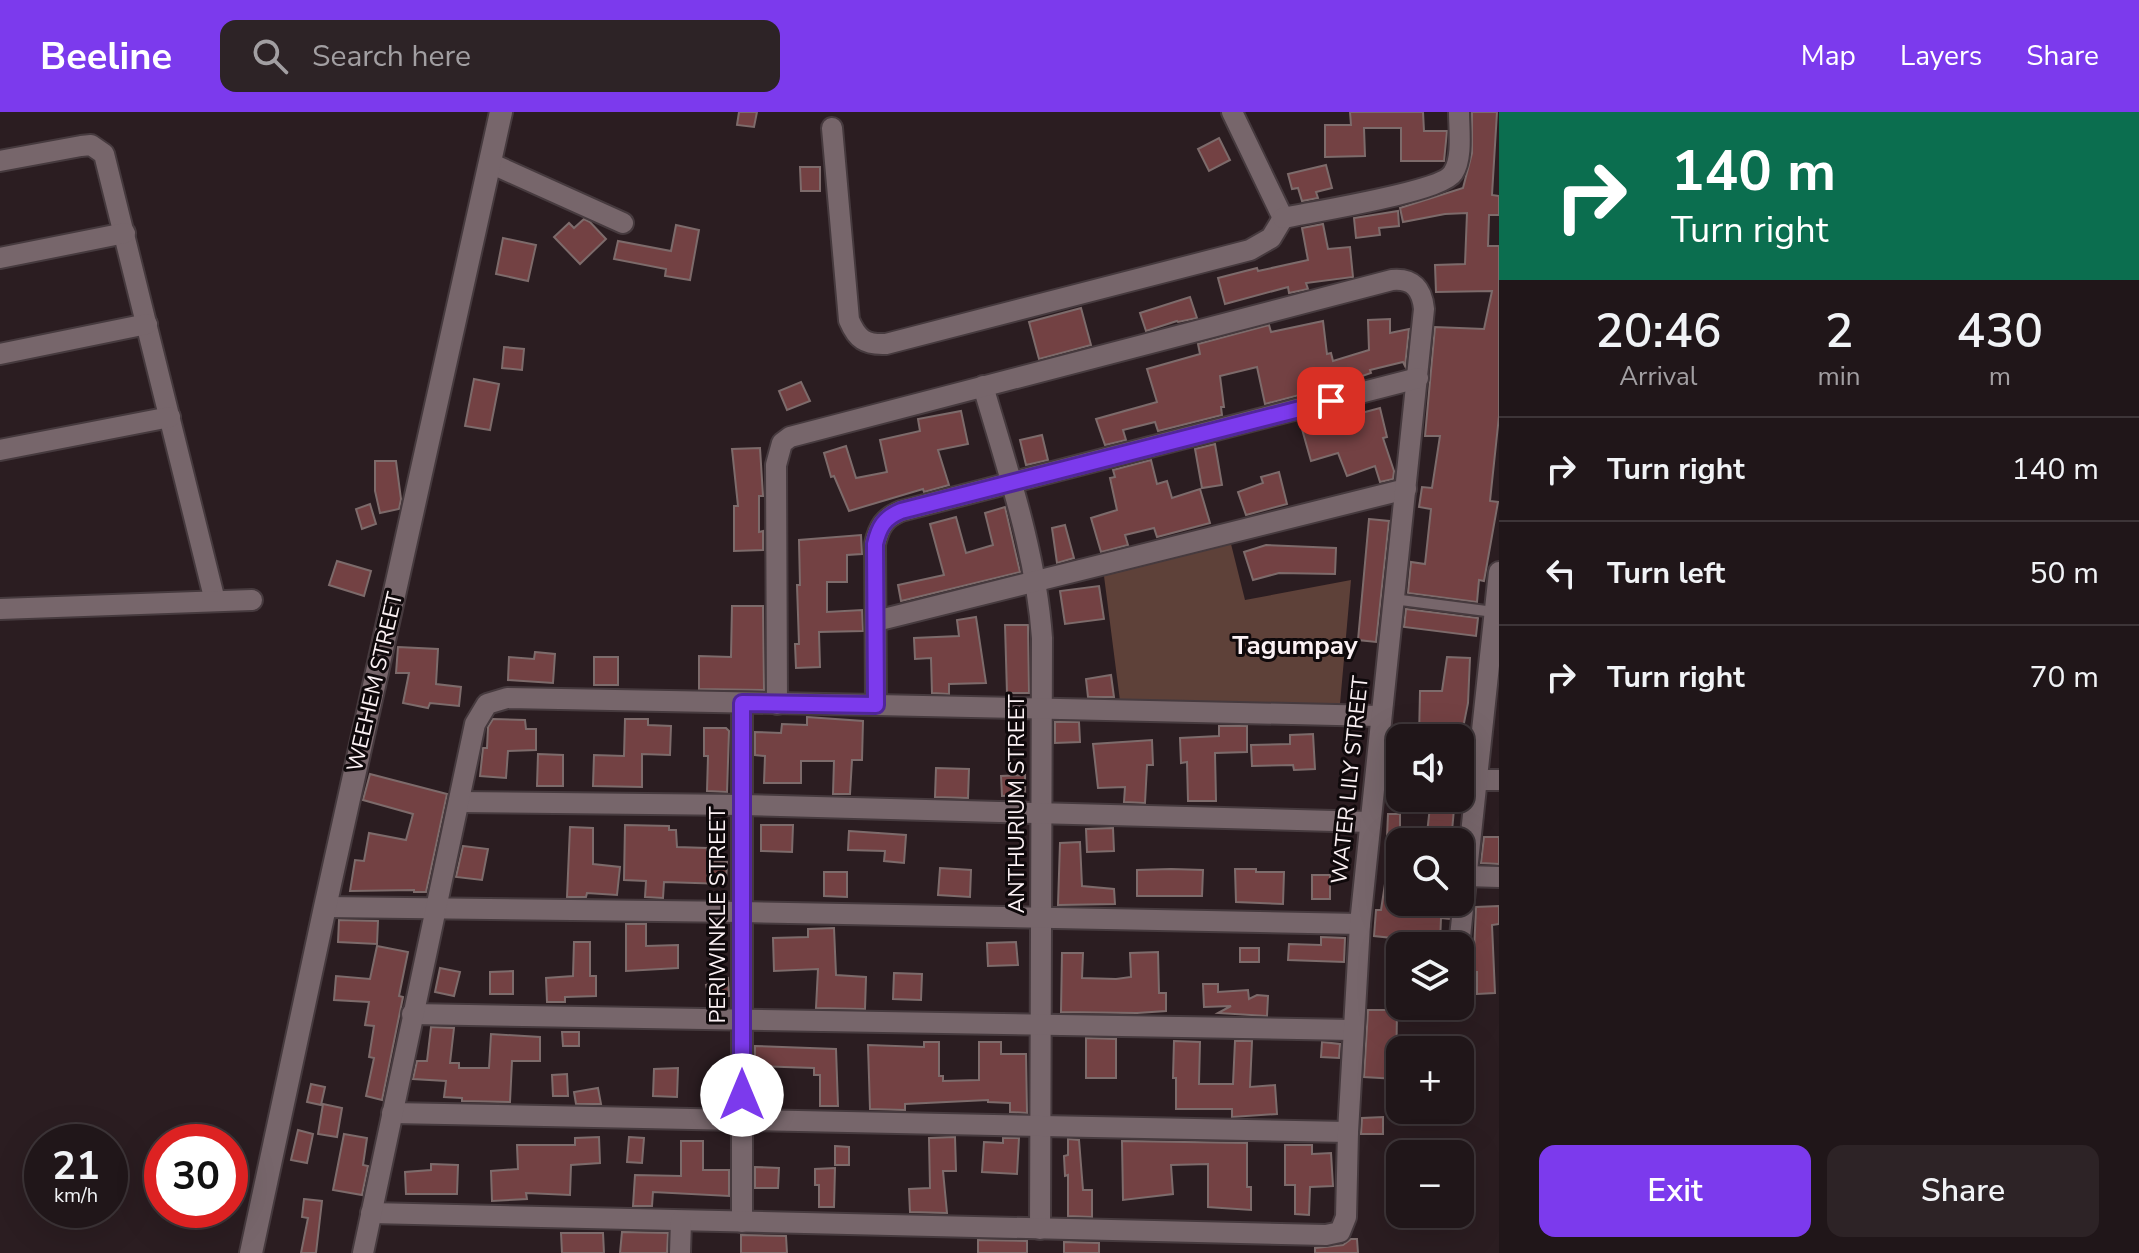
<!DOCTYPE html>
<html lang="en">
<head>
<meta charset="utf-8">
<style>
  :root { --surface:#201619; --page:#2d2326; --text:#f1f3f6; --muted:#a29fa2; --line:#3d3538; --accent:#7c3aed }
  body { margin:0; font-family:"Nunito Sans",sans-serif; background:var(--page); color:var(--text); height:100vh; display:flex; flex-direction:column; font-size:30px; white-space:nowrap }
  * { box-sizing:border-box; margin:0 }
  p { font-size:26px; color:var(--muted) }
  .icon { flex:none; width:44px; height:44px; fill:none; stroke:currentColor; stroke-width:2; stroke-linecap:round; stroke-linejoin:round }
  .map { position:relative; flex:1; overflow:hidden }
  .panel { display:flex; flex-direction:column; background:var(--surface); width:640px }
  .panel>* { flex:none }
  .banner { background:#0b6e4f; color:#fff; overflow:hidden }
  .tools { position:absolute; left:1386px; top:612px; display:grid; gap:16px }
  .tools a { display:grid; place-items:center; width:88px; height:88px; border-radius:16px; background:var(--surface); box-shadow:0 8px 32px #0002,0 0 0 2px var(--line); font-size:40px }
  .speed { position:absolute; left:24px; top:1012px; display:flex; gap:16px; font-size:40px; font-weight:700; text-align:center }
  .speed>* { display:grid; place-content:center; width:104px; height:104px; border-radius:50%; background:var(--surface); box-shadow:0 8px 32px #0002,0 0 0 2px var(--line); line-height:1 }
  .speed small { font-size:20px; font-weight:400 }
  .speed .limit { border:12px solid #d22; background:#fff; color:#111 }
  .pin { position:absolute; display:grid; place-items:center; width:68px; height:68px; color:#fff; margin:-34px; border-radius:16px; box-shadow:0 4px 12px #0006 }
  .me { position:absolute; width:88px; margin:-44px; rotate:0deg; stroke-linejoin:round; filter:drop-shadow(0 0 6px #0008) }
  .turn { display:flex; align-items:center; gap:28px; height:168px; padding:0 40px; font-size:36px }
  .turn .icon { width:104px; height:104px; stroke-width:2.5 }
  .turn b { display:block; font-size:56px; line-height:68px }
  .eta { display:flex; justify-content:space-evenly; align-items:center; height:136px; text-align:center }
  .eta b { font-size:48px; font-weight:600; line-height:56px }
  .button { display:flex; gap:16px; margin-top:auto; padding:16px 40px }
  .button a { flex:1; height:92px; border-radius:16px; background:var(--accent); color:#fff; font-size:32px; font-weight:600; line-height:92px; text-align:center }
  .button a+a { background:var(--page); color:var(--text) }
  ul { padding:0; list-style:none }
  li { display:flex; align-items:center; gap:24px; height:104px; padding:0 40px; border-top:2px solid var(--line) }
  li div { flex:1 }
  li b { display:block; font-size:30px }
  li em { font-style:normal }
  header { display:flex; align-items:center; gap:48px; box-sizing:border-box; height:112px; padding:0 40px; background:var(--accent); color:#fff }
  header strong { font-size:38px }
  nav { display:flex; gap:44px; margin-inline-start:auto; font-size:28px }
  .search { width:560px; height:72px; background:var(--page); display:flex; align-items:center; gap:20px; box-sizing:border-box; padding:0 28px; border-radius:16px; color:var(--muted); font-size:30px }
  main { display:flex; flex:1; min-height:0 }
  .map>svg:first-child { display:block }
  .green { fill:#5e4139 }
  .building { fill:#734143; stroke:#7d6b6b; stroke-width:2 }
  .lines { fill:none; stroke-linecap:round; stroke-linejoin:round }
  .service-casing { stroke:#463a3e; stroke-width:14 }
  .minor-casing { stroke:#463a3e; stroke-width:24 }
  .tertiary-casing { stroke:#463a3e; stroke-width:26 }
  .service { stroke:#77666b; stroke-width:10 }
  .minor { stroke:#77666b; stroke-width:20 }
  .tertiary { stroke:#77666b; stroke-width:22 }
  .route-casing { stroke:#51269a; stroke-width:20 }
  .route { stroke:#7c3aed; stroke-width:14 }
  .labels { text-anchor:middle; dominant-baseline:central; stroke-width:6; stroke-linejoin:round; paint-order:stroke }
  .street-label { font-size:22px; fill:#fbf1f4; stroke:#0f090b }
  .quarter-label { font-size:26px; font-weight:bold; fill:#fbf1f4; stroke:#0f090b }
</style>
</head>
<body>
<header>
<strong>Beeline</strong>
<div class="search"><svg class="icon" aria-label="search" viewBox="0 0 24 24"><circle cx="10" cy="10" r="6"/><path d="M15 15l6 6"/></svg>Search here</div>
<nav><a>Map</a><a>Layers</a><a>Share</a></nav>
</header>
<main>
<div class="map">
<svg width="1499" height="1141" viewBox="0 0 1499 1141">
  <rect width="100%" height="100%" fill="#2b1d21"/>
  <polygon class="green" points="1231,432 1245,488 1351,468 1340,592 1120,589 1104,464"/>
  <g class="building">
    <polygon points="739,0 757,0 754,15 737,13"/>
    <polygon points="1350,0 1423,0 1424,19 1447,19 1444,49 1401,49 1401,16 1364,16 1365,44 1325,45 1325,13 1351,13"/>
    <polygon points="1472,0 1497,0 1492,83 1499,84 1499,103 1489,103 1488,134 1499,134 1499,304 1490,389 1498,390 1484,469 1479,468 1477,490 1408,481 1411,450 1425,452 1431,397 1419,395 1422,375 1432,376 1440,324 1425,324 1435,215 1484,217 1492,179 1436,180 1435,153 1465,152 1467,101 1445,102 1403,110 1400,96 1463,76 1472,41"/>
    <polygon points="1219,26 1230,48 1209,59 1198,37"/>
    <polygon points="1326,53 1332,76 1316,80 1318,86 1302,89 1298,76 1292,77 1288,62"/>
    <polygon points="800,55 820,55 820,79 801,79"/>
    <polygon points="1398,99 1399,114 1379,116 1380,123 1356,126 1354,106"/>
    <polygon points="584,107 590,110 606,127 580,152 554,125 569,111 574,116"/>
    <polygon points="1323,112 1328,137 1350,135 1353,165 1306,171 1308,177 1289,181 1288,175 1225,192 1218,166 1257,156 1258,159 1308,148 1302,116"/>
    <polygon points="676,113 699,118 690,168 665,164 666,157 614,147 618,129 671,139"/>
    <polygon points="503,126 536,133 528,169 496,162"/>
    <polygon points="1190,185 1197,206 1178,210 1177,209 1146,219 1140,201"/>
    <polygon points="1081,196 1091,233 1039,247 1029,210"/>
    <polygon points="1390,207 1390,221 1409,217 1405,254 1403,250 1370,258 1371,261 1337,273 1265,292 1257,255 1220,264 1224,295 1221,295 1222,303 1158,319 1155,310 1123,318 1126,328 1105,333 1096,307 1157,290 1147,257 1200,242 1198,232 1269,213 1271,220 1323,209 1327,242 1331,241 1333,249 1369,238 1368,208"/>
    <polygon points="504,235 524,237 522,258 502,256"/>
    <polygon points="474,267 499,272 490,318 465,314"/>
    <polygon points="801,270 810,289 787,298 779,279"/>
    <polygon points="1380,296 1387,325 1383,326 1394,359 1393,367 1380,370 1375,354 1347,364 1338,341 1311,349 1300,310 1322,304 1324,311"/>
    <polygon points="961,299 968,332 938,338 949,373 924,380 923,377 849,399 834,364 831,365 824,341 846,334 856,366 887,360 880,328 920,319 918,307"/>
    <polygon points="1042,323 1048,348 1026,353 1020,328"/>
    <polygon points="1215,332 1222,373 1202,376 1195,337"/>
    <polygon points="760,336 763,384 759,384 759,420 763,419 763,438 734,439 734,394 738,394 732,337"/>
    <polygon points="1151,348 1157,372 1167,369 1172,386 1200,377 1210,411 1157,425 1154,416 1125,423 1128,433 1101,440 1091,406 1117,398 1110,366 1115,365 1113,358"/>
    <polygon points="375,349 396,349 401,387 399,397 380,401 375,379"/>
    <polygon points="1279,360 1287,392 1246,403 1238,380 1263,371 1261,365"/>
    <polygon points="370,392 376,412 362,417 356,397"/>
    <polygon points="1005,395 1020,460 901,489 898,473 944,463 930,412 956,405 966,441 993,433 985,401"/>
    <polygon points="1369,407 1389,409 1376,530 1358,528"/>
    <polygon points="1065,413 1074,446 1057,451 1052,416"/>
    <polygon points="861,423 862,442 847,443 847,470 827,470 827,500 862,498 863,519 819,520 820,555 796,556 795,532 799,532 797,473 800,473 799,428"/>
    <polygon points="1266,433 1336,436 1335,462 1279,461 1253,468 1244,440"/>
    <polygon points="337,449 371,459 364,484 329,473"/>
    <polygon points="1099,474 1104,507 1065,512 1060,479"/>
    <polygon points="732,494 763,494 764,578 699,577 699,544 731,545"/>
    <polygon points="1406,497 1478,506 1476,524 1404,515"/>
    <polygon points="976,505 986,571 949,572 949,582 932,581 931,546 915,547 914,526 959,524 957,508"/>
    <polygon points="1005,513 1028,513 1029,581 1007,581"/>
    <polygon points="398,535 438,537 436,572 461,575 459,594 430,591 428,596 403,591 409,561 396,561"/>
    <polygon points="535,540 555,542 553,571 508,568 509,545 534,547"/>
    <rect x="594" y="545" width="24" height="28"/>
    <polygon points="1447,545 1470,546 1468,591 1461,626 1419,626 1420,579 1442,579"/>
    <polygon points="1111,563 1114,585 1088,585 1086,567"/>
    <polygon points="807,605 863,609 862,648 852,648 850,682 833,682 834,649 801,649 801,671 764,671 765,644 755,643 755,620 781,621 782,612 807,613"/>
    <polygon points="493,607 525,608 526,617 536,617 536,638 508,639 506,666 480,664 483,636 487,636 488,615"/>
    <polygon points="625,607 648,607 648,613 671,614 670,643 642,642 642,675 593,674 594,643 624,644"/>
    <polygon points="1055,610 1079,610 1080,630 1055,631"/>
    <polygon points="1219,614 1247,614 1247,640 1215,641 1216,689 1188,689 1187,650 1181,651 1180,626 1219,624"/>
    <polygon points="704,616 726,616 729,619 727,680 707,679 708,644 704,644"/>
    <polygon points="1313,622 1315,657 1294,658 1293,653 1252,654 1251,633 1290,632 1290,623"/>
    <polygon points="1152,628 1153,653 1147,653 1145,691 1124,690 1125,675 1098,676 1093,632"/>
    <polygon points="538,642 563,643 563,674 537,674"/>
    <polygon points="936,656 969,657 968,686 935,685"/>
    <polygon points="370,662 447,682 426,780 414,780 414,778 350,779 355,748 364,749 369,721 406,728 413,702 363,688"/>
    <polygon points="1025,663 1025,683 1002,684 1001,664"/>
    <polygon points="1431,686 1455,686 1451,730 1426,730"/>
    <polygon points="1388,702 1400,702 1400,790 1450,790 1449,807 1441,806 1440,831 1374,824 1376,798 1381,798 1385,772"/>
    <polygon points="625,713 669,714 669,718 676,718 677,735 707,736 707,749 727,750 726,772 664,770 663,786 645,785 646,769 624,768"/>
    <polygon points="761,713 793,713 792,740 761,739"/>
    <polygon points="570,715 593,716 593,752 620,755 617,783 587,781 586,785 567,785"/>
    <polygon points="1113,716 1114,739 1087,740 1086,717"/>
    <polygon points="849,719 906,723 904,751 884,749 885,739 848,738"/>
    <polygon points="1484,725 1499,725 1499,752 1481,751"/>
    <polygon points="1080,730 1082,774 1114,777 1115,792 1058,793 1060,731"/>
    <polygon points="463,734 488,737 482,768 456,765"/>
    <polygon points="940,756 971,758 970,785 938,783"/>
    <polygon points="1171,757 1203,758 1202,784 1137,784 1137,758"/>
    <polygon points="1235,757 1256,757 1256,760 1284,760 1283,792 1236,790"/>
    <polygon points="824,760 847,760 847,785 824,784"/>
    <rect x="1312" y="763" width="18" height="24"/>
    <polygon points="1499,794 1499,812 1492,813 1495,881 1477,882 1477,860 1471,860 1471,841 1474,841 1476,795"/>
    <polygon points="339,808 378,809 377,832 338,830"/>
    <polygon points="626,812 646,812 646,834 678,833 678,856 626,859"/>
    <polygon points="834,816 836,863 866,865 865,897 816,896 818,857 774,859 773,826 808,825 808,817"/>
    <polygon points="1321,825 1345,826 1344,850 1288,848 1289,832 1321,833"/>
    <polygon points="574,830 590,830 590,864 596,864 596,884 565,885 565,890 547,890 546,866 573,864"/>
    <polygon points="1016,830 1018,853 988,854 987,831"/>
    <polygon points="377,834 408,840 399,884 403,885 382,988 366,984 374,946 369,945 374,914 365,913 369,890 334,888 336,864 370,867"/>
    <rect x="1240" y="836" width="19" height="14"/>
    <polygon points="1158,840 1159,881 1166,881 1166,899 1137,901 1061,900 1062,841 1083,841 1082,866 1116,867 1131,865 1130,841"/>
    <polygon points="440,856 460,860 454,884 435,880"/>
    <polygon points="513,859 513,882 490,882 490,860"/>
    <polygon points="894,861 922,862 921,888 893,887"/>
    <polygon points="728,866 729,884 710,889 706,873"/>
    <polygon points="1203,872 1218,872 1218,880 1248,878 1249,887 1257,883 1268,884 1267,904 1218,901 1231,894 1204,895"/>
    <polygon points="1368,898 1397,898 1396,967 1364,965"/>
    <polygon points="431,915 454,916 450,951 459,951 459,956 489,956 491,922 540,925 540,949 512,949 510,990 462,989 462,986 444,985 446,969 413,967 417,949 427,949"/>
    <polygon points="562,920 579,920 579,934 563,934"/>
    <polygon points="1086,926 1116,927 1116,966 1086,966"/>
    <polygon points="1174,929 1200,930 1199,972 1233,972 1235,929 1252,929 1250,975 1275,973 1277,1002 1232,1005 1232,997 1176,997 1176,966 1173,966"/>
    <polygon points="924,930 939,930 939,964 943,964 943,969 979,968 979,930 1001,930 1001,942 1026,942 1027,1001 1010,1000 1010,991 988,990 988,988 905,992 905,998 870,997 868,933 924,935"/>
    <polygon points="1322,930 1340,932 1339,946 1321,945"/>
    <polygon points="755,934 836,937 838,994 820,994 820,963 814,963 814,956 755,954"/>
    <polygon points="678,956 677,985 653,984 654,957"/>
    <polygon points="567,962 568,984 553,984 552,963"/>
    <polygon points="712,964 729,964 729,984 711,983"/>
    <polygon points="311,972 325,975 321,993 307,990"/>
    <polygon points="598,976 601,992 576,992 574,980"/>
    <polygon points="323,992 342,996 337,1025 318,1022"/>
    <polygon points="1383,1005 1383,1022 1361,1022 1362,1006"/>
    <polygon points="298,1018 313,1022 307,1051 291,1048"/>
    <polygon points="344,1022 367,1026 363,1053 368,1054 362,1083 333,1078"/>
    <polygon points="599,1025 600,1051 571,1053 570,1083 526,1081 527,1087 492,1089 491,1059 518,1057 517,1033 575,1033 575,1026"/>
    <polygon points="629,1025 644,1026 642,1051 627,1050"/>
    <polygon points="955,1025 956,1059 943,1059 947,1101 910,1100 909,1077 930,1076 929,1026"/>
    <polygon points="1003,1026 1019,1026 1017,1062 982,1060 984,1030 1003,1031"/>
    <polygon points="1068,1027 1079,1028 1083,1078 1092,1078 1092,1105 1068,1104 1068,1063 1065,1064 1064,1044 1068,1043"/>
    <polygon points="681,1029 703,1029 703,1058 729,1058 729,1084 653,1080 652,1094 633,1094 635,1063 681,1064"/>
    <polygon points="1122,1029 1247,1031 1247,1075 1251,1075 1251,1098 1208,1095 1208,1052 1171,1053 1173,1082 1123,1088"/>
    <polygon points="1285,1033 1312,1033 1312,1042 1331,1041 1333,1074 1310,1075 1309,1103 1295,1102 1295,1073 1285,1073"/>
    <polygon points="835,1034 849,1035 849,1053 835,1053"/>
    <polygon points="431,1052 458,1053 457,1082 406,1082 405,1060 431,1058"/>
    <polygon points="755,1055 779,1056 778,1076 755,1076"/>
    <polygon points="835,1056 834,1095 819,1095 819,1073 815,1073 815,1057"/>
    <polygon points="304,1087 322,1089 316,1141 301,1141 308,1106 302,1105"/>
    <polygon points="622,1120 668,1121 667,1141 620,1141"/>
    <polygon points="561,1121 603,1121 604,1141 562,1141"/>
    <polygon points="741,1123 786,1124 787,1141 741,1141"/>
    <polygon points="1351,1127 1357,1127 1358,1141 1315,1141 1315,1136 1343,1133"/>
    <polygon points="978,1128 1027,1129 1027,1141 978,1141"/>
    <polygon points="1064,1130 1099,1131 1099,1141 1064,1141"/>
  </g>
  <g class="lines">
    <g class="service-casing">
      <polyline id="service" points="1393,487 1494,500"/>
    </g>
    <g class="minor-casing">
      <g id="minor">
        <polyline points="1232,0 1283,106"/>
        <path d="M832,16L849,208C857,227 865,233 886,232L1250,138L1271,126L1283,106"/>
        <polyline points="0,49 81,34 91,33 104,42 215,489"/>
        <polyline points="490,51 623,111"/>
        <path d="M1283,106C1311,100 1441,80 1453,61C1463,46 1459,17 1459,0"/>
        <polyline points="0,146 125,121"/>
        <polyline points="0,242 147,212"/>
        <path d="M983,274C1007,356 1036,440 1042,526L1040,1117"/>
        <polyline points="0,338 170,305"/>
        <polyline points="0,497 252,488"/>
        <polyline points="876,509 1406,377"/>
        <polyline points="742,591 742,1110"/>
        <polyline points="876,593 1380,604"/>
        <polyline points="1476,668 1499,668"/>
        <polyline points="459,690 742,693 1370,710"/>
        <polyline points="1466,764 1499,765"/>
        <polyline points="325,795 742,800 1360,812"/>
        <polyline points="1459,834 1499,460"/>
        <polyline points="412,902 1353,918"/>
        <polyline points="392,1001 1348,1020"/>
        <path d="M371,1101L1326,1123L1340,1120L1346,1105L1348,1020L1360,812L1424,197C1422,177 1413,166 1392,168L790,325L782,331L776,353L777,592"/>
        <path d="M363,1141L475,612L487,592L507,586L876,593L875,432C879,415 884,406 901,399L1418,266"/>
        <polyline points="680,1141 681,1109"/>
      </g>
    </g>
    <g class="tertiary-casing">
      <polyline id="tertiary" points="251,1141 325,795 501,0"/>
    </g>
    <use href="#service" class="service"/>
    <use href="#minor" class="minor"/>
    <use href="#tertiary" class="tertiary"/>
  </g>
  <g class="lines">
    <g class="route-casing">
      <path id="route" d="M742,983V591L876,593L875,432C879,415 884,406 901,399L1331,289"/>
    </g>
    <use href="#route" class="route"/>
  </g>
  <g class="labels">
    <g class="street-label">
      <text transform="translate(375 570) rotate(-77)">WEEHEM STREET</text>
      <text transform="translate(1350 668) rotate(-84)">WATER LILY STREET</text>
      <text transform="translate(1017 692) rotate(-90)">ANTHURIUM STREET</text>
      <text transform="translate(718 803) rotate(-90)">PERIWINKLE STREET</text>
    </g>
    <g class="quarter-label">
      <text x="1295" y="533">Tagumpay</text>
    </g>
  </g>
</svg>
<div class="tools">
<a><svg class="icon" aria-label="sound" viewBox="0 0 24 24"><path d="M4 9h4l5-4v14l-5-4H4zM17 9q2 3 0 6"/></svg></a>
<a><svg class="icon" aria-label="search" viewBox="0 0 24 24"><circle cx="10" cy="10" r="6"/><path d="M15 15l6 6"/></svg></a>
<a><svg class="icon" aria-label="layers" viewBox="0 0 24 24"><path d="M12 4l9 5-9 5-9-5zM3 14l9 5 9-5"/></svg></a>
<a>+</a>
<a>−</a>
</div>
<div class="speed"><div>21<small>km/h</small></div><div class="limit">30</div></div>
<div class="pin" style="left:1331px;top:289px;background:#d93025"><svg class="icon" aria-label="arrive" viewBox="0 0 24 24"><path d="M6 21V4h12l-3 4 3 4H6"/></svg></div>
<svg class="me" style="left:742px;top:983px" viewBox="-20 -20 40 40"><circle r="19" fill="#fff"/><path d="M0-13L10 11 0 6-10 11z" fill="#7c3aed"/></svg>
</div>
<section class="panel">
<div class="banner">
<div class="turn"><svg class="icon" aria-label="right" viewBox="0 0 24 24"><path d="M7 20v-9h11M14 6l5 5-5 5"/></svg><div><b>140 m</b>Turn right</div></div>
</div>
<div class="eta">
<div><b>20:46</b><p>Arrival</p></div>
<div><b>2</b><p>min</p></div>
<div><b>430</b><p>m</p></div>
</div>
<ul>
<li><svg class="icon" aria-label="right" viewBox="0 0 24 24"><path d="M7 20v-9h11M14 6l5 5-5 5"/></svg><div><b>Turn right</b></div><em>140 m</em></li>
<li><svg class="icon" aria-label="left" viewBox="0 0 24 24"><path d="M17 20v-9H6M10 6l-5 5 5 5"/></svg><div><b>Turn left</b></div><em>50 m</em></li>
<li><svg class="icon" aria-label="right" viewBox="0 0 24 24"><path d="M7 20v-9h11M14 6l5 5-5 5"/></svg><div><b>Turn right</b></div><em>70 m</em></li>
</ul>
<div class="button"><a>Exit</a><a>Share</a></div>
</section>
</main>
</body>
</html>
